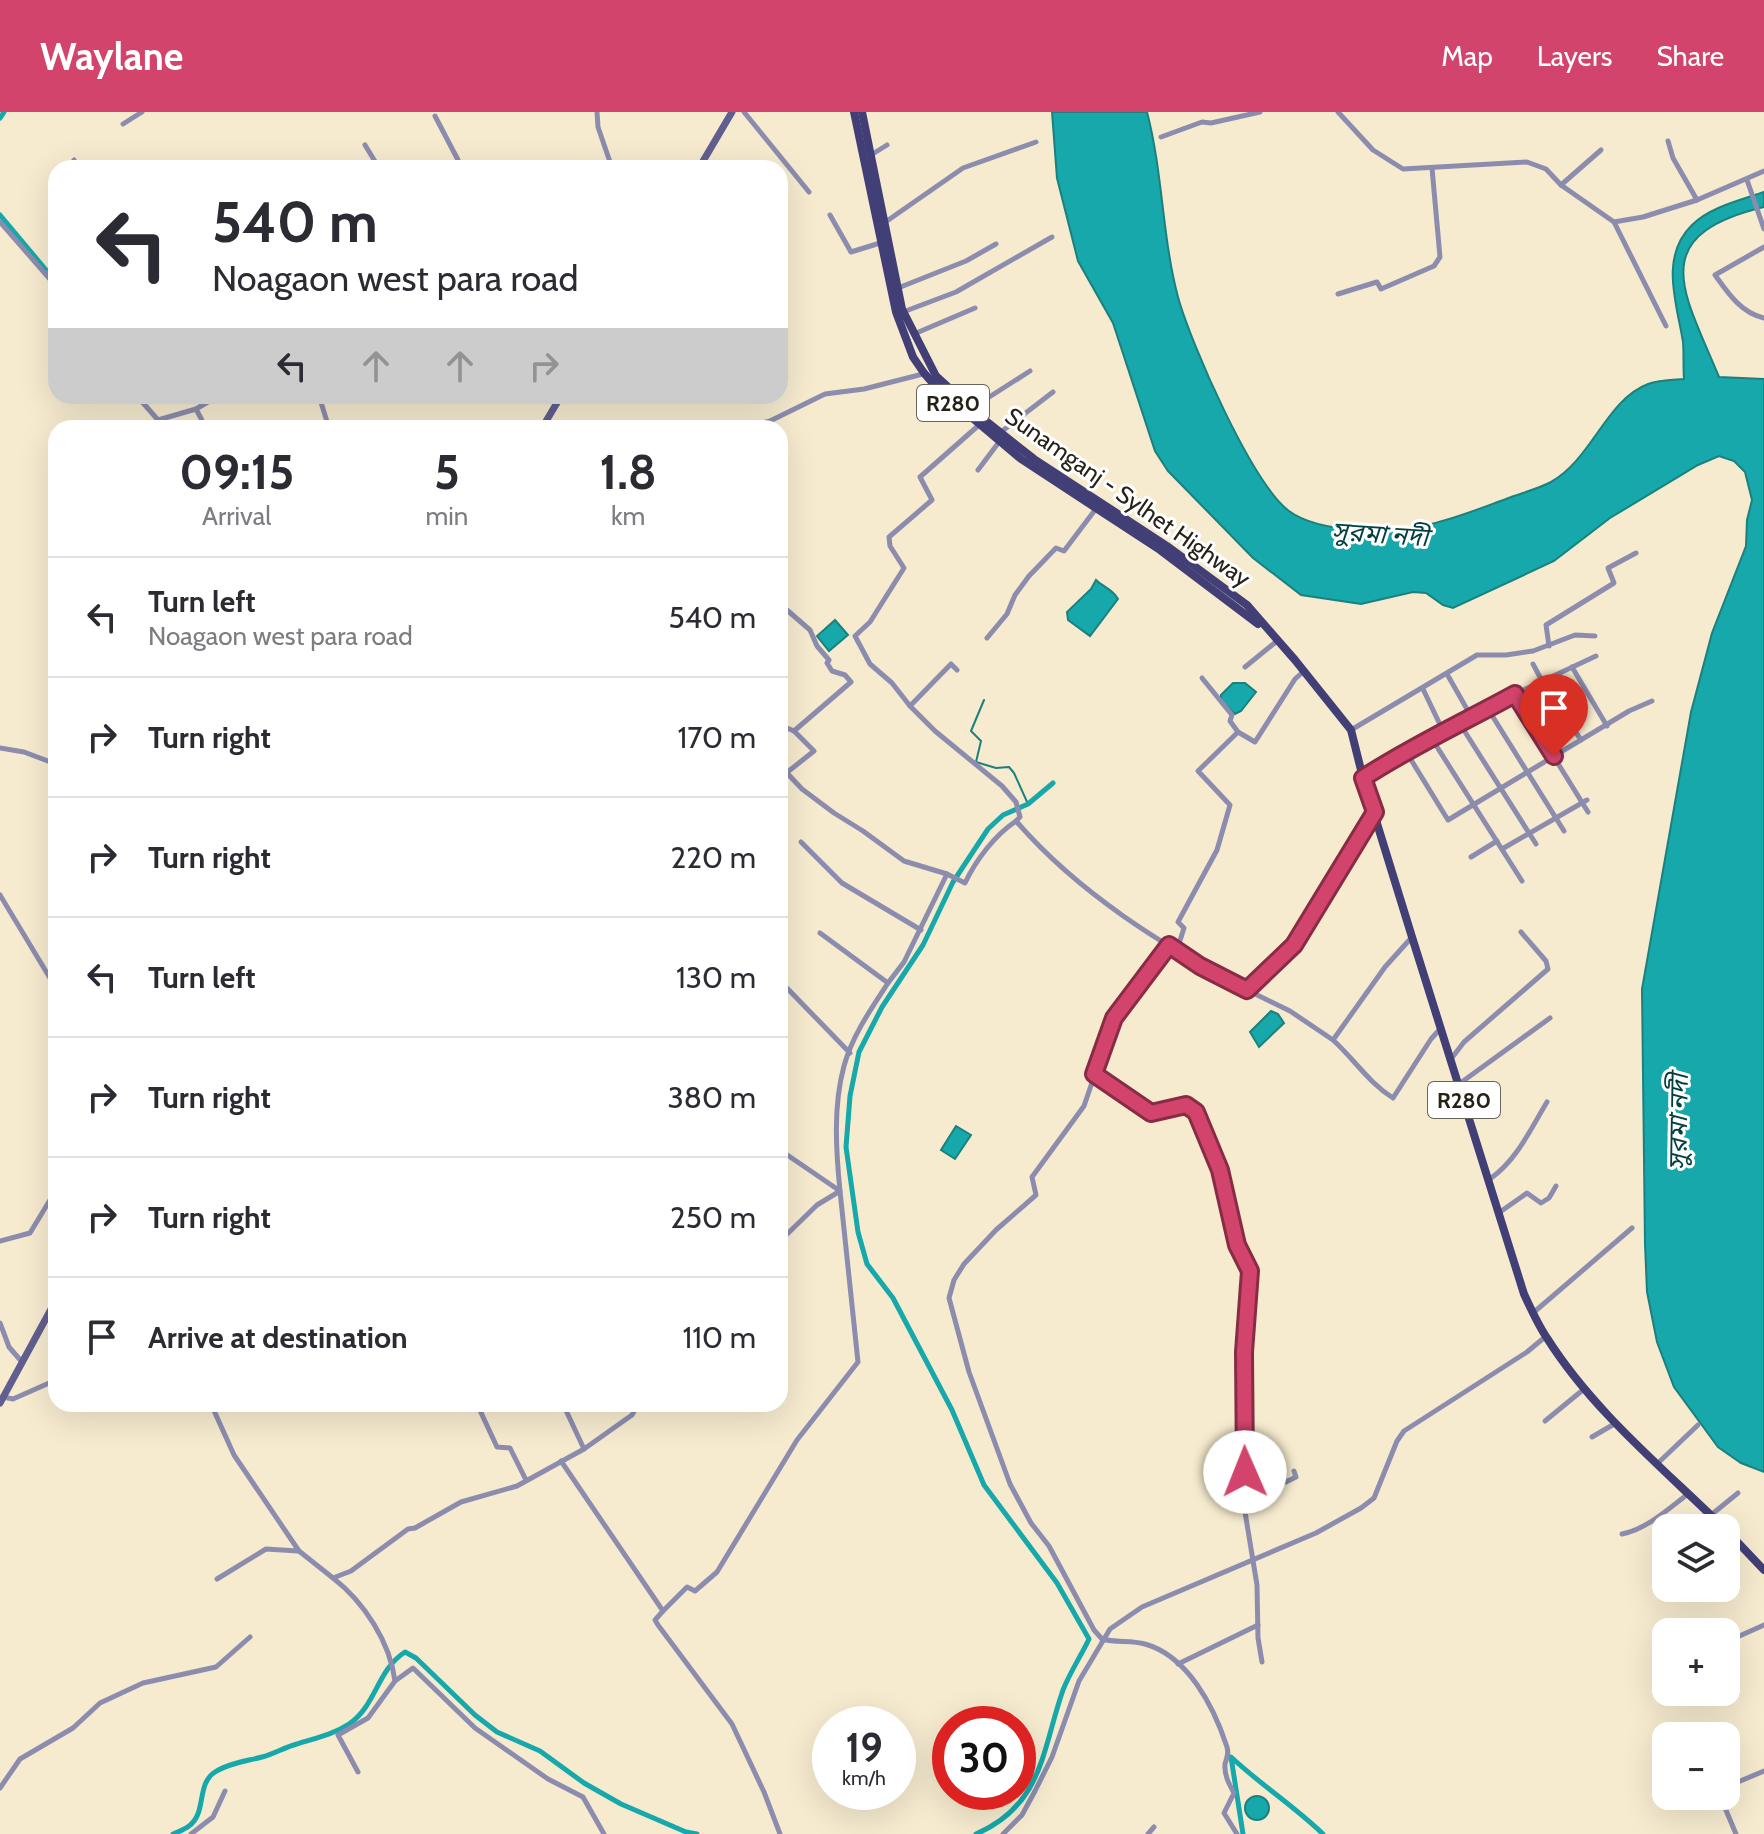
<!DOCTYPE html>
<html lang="en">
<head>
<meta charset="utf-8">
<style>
  :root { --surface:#fff; --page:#f7f7f7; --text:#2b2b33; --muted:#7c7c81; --line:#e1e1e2; --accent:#d2446b }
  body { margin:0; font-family:Cabin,"Noto Sans Bengali",sans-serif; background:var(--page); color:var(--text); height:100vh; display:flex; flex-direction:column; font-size:30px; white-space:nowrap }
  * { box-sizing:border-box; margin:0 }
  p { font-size:26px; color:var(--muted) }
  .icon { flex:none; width:44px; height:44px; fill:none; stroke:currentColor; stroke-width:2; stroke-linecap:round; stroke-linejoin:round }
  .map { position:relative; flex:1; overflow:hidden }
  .side { position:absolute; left:48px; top:308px; width:740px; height:992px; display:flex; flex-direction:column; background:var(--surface); border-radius:24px; box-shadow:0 8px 32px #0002 }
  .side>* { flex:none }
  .banner { position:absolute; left:48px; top:48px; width:740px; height:244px; border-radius:24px; box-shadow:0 8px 32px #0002; background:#fff; color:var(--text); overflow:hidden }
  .tools { position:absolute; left:1652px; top:1402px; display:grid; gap:16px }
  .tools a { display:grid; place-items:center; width:88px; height:88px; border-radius:16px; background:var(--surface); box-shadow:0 8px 32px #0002; font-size:40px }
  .speed { position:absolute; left:812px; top:1594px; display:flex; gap:16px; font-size:40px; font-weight:700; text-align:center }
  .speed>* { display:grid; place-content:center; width:104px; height:104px; border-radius:50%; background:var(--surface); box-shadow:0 8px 32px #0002; line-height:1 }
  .speed small { font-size:20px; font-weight:400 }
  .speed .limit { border:12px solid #d22; background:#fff; color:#111 }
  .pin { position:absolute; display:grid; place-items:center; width:68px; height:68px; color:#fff; margin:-82px -34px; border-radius:50% 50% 50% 0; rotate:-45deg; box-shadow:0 0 8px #0007 }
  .pin .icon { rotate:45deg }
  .me { position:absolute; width:88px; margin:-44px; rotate:359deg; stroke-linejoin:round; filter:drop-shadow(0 0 6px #0008) }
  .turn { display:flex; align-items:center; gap:28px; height:168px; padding:0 32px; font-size:36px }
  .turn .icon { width:104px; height:104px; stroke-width:2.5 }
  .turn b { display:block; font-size:56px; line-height:68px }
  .lanes { display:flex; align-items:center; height:76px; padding:0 32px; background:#0003; justify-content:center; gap:40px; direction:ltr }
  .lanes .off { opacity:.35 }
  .eta { display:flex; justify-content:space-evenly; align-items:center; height:136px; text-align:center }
  .eta b { font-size:48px; font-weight:700; line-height:56px }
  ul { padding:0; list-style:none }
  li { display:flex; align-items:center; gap:24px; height:120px; padding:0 32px; border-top:2px solid var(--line) }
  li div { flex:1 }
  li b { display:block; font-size:30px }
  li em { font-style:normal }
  header { display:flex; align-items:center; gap:48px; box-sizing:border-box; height:112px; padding:0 40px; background:var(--accent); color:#fff }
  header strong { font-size:38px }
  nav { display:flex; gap:44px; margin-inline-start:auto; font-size:28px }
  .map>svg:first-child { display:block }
  .water { fill:#16a8aa; stroke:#1b807e; stroke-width:2 }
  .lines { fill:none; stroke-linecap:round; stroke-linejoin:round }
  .stream { stroke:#1b807e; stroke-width:2 }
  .canal { stroke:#16a8aa; stroke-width:5 }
  .minor { stroke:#8c8dae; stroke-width:5 }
  .secondary { stroke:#605f8f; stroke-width:7 }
  .primary { stroke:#423f77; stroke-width:8 }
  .route-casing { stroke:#882c46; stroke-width:20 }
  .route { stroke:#d2446b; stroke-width:14 }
  .labels { text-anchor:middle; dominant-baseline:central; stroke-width:6; stroke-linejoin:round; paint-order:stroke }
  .shield { fill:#fff; stroke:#67645d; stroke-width:2 }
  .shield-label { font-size:22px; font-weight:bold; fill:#262218 }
  .street-label { font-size:24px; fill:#262218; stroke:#fff }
  .water-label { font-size:26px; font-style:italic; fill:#023f40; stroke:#fff }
</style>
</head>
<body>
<header>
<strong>Waylane</strong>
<nav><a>Map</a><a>Layers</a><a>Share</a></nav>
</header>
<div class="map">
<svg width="1764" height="1722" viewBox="0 0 1764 1722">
  <rect width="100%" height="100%" fill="#f6ebcf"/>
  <g class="water">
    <path d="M1052,0H1147C1163,61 1162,125 1178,185C1191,232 1252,371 1289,399C1320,422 1396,422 1431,412C1457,406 1481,396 1506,387C1521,381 1538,377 1551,370C1592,347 1606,288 1648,272C1659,268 1672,268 1684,267C1683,255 1684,242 1683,230C1677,192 1659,145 1692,113C1710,95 1741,88 1764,80V95C1644,124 1684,180 1719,265L1764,267V1360L1741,1351L1718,1335L1674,1275L1657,1230L1647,1180L1645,1132L1642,877L1691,600L1712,521L1746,434L1747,408L1752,388L1745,360L1734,349L1719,344L1698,353L1610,406L1554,449L1453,496L1443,493L1426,481L1413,480L1361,492L1301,483L1253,446L1168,359L1155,339L1113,211L1078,149L1057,66Z"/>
    <path d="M1096,468C1103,475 1113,477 1118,487L1090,524L1068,508L1067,500L1091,477Z"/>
    <polygon points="835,508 848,523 829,539 817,524"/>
    <polygon points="1233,571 1245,571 1256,580 1241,599 1235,602 1221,589 1221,583"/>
    <polygon points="1271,899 1278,902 1284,911 1259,935 1250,920"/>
    <polygon points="956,1014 971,1023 955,1047 941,1038"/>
    <circle cx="1257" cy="1696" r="12"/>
  </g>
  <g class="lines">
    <polyline class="stream" points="984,588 971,619 981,629 976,650 996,656 1009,655 1014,661 1028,692"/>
    <g class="canal">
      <polyline points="0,6 4,0"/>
      <polyline points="0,103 56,170"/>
      <path d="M173,1722C178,1720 185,1717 189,1714C207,1701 196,1672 215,1660C229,1651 247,1649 262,1645C274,1642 285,1635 297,1632C315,1626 332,1623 349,1612C376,1594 377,1558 405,1540L416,1546L475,1603L497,1620L540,1639L584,1671L621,1692L686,1720L697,1722"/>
      <path d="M976,1722C1043,1693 1042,1638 1063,1578C1070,1560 1081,1544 1089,1527L1057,1471L984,1373L952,1298L893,1186L867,1152L858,1120L846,1035L850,984L859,940L882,895L923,833L953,770L988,717L1003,703L1028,692L1053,671"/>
      <path d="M1243,1722L1231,1645C1261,1673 1294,1694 1323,1722"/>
    </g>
    <g class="minor">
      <polyline points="597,0 598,15 610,50"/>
      <polyline points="744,0 809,80"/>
      <polyline points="1338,0 1373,38 1403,57 1527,50 1546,57 1561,73 1614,110 1643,105 1697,88 1764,59"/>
      <polyline points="435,4 458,48 458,51 449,56"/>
      <polyline points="123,12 142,0"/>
      <polyline points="1161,25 1202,10 1211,11 1260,0"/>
      <polyline points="1668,29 1673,46 1697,88"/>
      <polyline points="365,33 379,56"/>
      <polyline points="871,43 887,33"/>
      <polyline points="74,48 79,56"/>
      <polyline points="1747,68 1764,117"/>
      <polyline points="1561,73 1601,38"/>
      <polyline points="830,103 851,140 880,131"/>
      <polyline points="0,110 56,174"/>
      <polyline points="1614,110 1666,214"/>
      <polyline points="884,111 963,56 1036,30"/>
      <path d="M1764,135L1715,163C1728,181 1741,201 1764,206"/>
      <polyline points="46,162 56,155"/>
      <polyline points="898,176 966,149 996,132"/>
      <polyline points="1338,182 1377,170 1381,177 1434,154 1440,145 1432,56"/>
      <polyline points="903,200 956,180 1052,125"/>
      <polyline points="914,222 975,196"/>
      <polyline points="137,284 158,308 196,297 206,316"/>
      <polyline points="319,284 329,316"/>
      <polyline points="972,296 1030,259"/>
      <polyline points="196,297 218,284"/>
      <polyline points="744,316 770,309 825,282 864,277 923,262"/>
      <polyline points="1001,320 1053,280"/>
      <polyline points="978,358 999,330"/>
      <polyline points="780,492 810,518 817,534 829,548 827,551 832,559 845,563 851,570 794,619 814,639 780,666"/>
      <polyline points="987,526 1007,502 1015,483 1029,464 1056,436 1064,439 1095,398"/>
      <polyline points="1549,534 1546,513 1614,471 1608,456 1636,441"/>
      <polyline points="1533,552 1542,569 1581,628"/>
      <polyline points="1245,555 1277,529"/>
      <polyline points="1572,555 1607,614"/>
      <polyline points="957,558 951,552 910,594 935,619 1002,674 1016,690 1020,705 1016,709"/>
      <polyline points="1447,562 1472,606"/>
      <polyline points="1202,566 1232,603 1230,609 1238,620"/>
      <polyline points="1423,577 1444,621"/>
      <polyline points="1515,582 1588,700"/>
      <polyline points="910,594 892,571 870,552 855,524 870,510 904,456 890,434 889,425 932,388 920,365 979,313"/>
      <polyline points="1488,597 1564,719"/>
      <polyline points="1460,612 1536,732"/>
      <polyline points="780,613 794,619"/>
      <polyline points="1351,618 1477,543 1506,543 1533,539 1575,523 1595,524"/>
      <polyline points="1432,627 1522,769"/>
      <polyline points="0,636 24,640 56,652"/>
      <polyline points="1405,638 1448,708 1629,599 1652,589"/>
      <polyline points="786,660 802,677 834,701 863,719 904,749 947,762"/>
      <polyline points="1363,666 1405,638 1444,621 1515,582 1596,544"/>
      <polyline points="801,730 842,771 921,818"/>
      <polyline points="1502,737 1587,688"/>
      <polyline points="1471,745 1497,729"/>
      <polyline points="0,783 56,876"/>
      <path d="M820,821L888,871L904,850L947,762L965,771C976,748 994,724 1016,709C1078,781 1163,834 1247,878L1294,833L1375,701"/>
      <path d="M1169,833L1114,906L1084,994L1032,1065L1036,1083L996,1118L964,1152L954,1168L949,1186L969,1260L1010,1372L1031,1411L1049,1434L1094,1518L1102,1527C1116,1531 1131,1528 1145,1532C1188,1544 1214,1595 1227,1635C1229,1642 1227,1645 1225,1652C1224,1663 1229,1672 1234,1681L1224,1701L1237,1722"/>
      <polyline points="1177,838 1184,816 1178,810 1217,738 1230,693 1198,659 1238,620 1255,630 1295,567 1304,559"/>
      <polyline points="783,872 850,941"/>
      <polyline points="1247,878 1290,899 1333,928 1385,855 1412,825"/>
      <path d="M1333,928C1354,947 1368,970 1393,986L1431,927L1440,917"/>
      <polyline points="1451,947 1464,930 1548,857 1546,849 1521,820"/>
      <polyline points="1094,962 1151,1001 1186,993 1196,1000 1220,1058 1237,1133 1250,1159 1244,1240 1245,1400 1257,1473 1258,1526 1262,1550"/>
      <polyline points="1459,972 1550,906"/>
      <path d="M780,1038L840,1079C836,1039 833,994 844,954C852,924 871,897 888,871"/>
      <path d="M1490,1067C1517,1048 1530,1018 1547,990"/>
      <polyline points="1500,1100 1527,1081 1541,1091 1549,1086 1556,1074"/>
      <polyline points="0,1129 30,1121 56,1078"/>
      <polyline points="1533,1201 1632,1116"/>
      <polyline points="0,1211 9,1235 22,1250"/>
      <polyline points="3,1285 13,1287 56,1268"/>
      <polyline points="211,1292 234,1343 299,1439 333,1466 351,1459 408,1417 415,1416 461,1390 517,1374 584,1337 632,1303 638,1292"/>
      <polyline points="477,1292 497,1335 510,1336 526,1368"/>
      <polyline points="563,1292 584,1337"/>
      <polyline points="1545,1309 1584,1277"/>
      <polyline points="1592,1325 1616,1311"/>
      <polyline points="561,1349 663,1499 655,1508 658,1513 732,1612 764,1680 780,1722"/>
      <polyline points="1658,1351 1698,1313"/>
      <polyline points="1246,1379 1283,1366 1286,1370 1296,1365 1294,1359"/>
      <polyline points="1711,1403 1738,1381"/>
      <path d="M1622,1422C1647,1417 1668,1397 1688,1382"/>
      <polyline points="1726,1441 1737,1430"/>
      <path d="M333,1466C364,1490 390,1530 395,1569L368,1606L338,1623L358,1660"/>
      <polyline points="217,1467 266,1437 298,1439"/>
      <polyline points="663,1499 687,1475 695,1479 717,1460 797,1328 858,1250 840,1079 817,1093 780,1129"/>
      <polyline points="1726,1530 1764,1513"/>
      <polyline points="1178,1552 1258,1513"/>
      <polyline points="395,1569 413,1556 475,1616 548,1667 583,1685 604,1722"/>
      <polyline points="1726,1675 1764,1659"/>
      <polyline points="0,1676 20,1647 73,1616 100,1591 143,1571 216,1555 250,1525"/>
      <polyline points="1720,1684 1736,1722"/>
      <polyline points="191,1722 213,1705 225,1679"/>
      <polyline points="1003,1722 1022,1703 1035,1679 1052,1645 1079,1569 1110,1517 1142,1495 1316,1421 1361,1396 1374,1386 1397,1329 1404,1319 1527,1240 1545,1225"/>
      <polyline points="1148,1722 1154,1715"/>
    </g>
    <g class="secondary">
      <polyline points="699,56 732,0"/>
      <polyline points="542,316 561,284"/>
      <polyline points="0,1291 56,1188"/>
    </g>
    <g class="primary">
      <polyline points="854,0 896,200 913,245 924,261 938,277 1021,347 1160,438 1258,512"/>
      <path d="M862,0L902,197L936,264L982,306L1034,347L1167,434L1247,493L1295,548L1351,618L1363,666L1412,825L1524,1182C1531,1197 1538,1213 1547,1226C1593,1299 1663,1356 1724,1416"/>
      <polyline points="1726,1418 1764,1458"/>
    </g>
  </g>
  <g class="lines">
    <g class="route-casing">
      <path id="route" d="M1245,1360L1244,1240L1250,1159L1237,1133L1220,1058L1196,1000L1186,993L1151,1001L1094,962L1114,906L1169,833L1200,854L1247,878L1294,833L1375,700L1363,666C1412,634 1464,610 1515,582L1554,644"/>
    </g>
    <use href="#route" class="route"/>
  </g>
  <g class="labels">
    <g class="shield">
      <rect x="917" y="273" width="72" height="36" rx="6"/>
      <rect x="1428" y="970" width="72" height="36" rx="6"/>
    </g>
    <g class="shield-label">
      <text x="953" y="291">R280</text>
      <text x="1464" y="988">R280</text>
    </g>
    <g class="street-label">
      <text transform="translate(1128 385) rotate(35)">Sunamganj - Sylhet Highway</text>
    </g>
    <g class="water-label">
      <text transform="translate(1380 422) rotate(4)">সুরমা নদী</text>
      <text transform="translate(1678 1010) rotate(-89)">সুরমা নদী</text>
    </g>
  </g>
</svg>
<div class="tools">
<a><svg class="icon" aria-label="layers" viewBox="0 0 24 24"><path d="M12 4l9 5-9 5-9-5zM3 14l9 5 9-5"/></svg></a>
<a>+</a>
<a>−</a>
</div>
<div class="speed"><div>19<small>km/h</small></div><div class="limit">30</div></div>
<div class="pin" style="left:1554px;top:644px;background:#d93025"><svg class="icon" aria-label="arrive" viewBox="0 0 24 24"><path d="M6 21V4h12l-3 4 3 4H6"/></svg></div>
<svg class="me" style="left:1245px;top:1360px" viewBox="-20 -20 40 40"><circle r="19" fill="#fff"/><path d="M0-13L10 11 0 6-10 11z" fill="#d2446b"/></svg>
<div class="banner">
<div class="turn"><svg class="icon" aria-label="left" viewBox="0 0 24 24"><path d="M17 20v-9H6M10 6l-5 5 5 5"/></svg><div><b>540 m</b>Noagaon west para road</div></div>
<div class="lanes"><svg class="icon" aria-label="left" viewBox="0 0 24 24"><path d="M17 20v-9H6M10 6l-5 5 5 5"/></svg><svg class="icon off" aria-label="ahead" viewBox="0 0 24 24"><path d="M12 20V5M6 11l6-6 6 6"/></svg><svg class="icon off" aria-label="ahead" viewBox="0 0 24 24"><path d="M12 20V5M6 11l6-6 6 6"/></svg><svg class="icon off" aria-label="right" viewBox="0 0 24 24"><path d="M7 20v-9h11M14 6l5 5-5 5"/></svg></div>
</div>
<section class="side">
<div class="eta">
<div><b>09:15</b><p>Arrival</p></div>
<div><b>5</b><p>min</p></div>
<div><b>1.8</b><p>km</p></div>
</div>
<ul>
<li><svg class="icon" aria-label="left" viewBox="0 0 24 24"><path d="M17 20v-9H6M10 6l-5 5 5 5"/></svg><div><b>Turn left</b><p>Noagaon west para road</p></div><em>540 m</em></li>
<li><svg class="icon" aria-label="right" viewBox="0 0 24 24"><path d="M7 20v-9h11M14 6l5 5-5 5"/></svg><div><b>Turn right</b></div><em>170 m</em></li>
<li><svg class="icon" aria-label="right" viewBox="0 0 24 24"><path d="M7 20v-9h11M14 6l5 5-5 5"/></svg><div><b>Turn right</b></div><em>220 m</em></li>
<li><svg class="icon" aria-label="left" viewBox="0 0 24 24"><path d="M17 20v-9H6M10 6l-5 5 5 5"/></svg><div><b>Turn left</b></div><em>130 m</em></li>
<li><svg class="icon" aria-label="right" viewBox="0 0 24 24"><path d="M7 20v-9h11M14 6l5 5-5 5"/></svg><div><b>Turn right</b></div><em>380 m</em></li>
<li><svg class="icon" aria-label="right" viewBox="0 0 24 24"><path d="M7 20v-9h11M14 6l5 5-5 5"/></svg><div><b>Turn right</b></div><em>250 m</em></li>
<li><svg class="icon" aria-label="arrive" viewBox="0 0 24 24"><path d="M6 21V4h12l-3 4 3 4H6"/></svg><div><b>Arrive at destination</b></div><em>110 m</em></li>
</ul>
</section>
</div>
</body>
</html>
